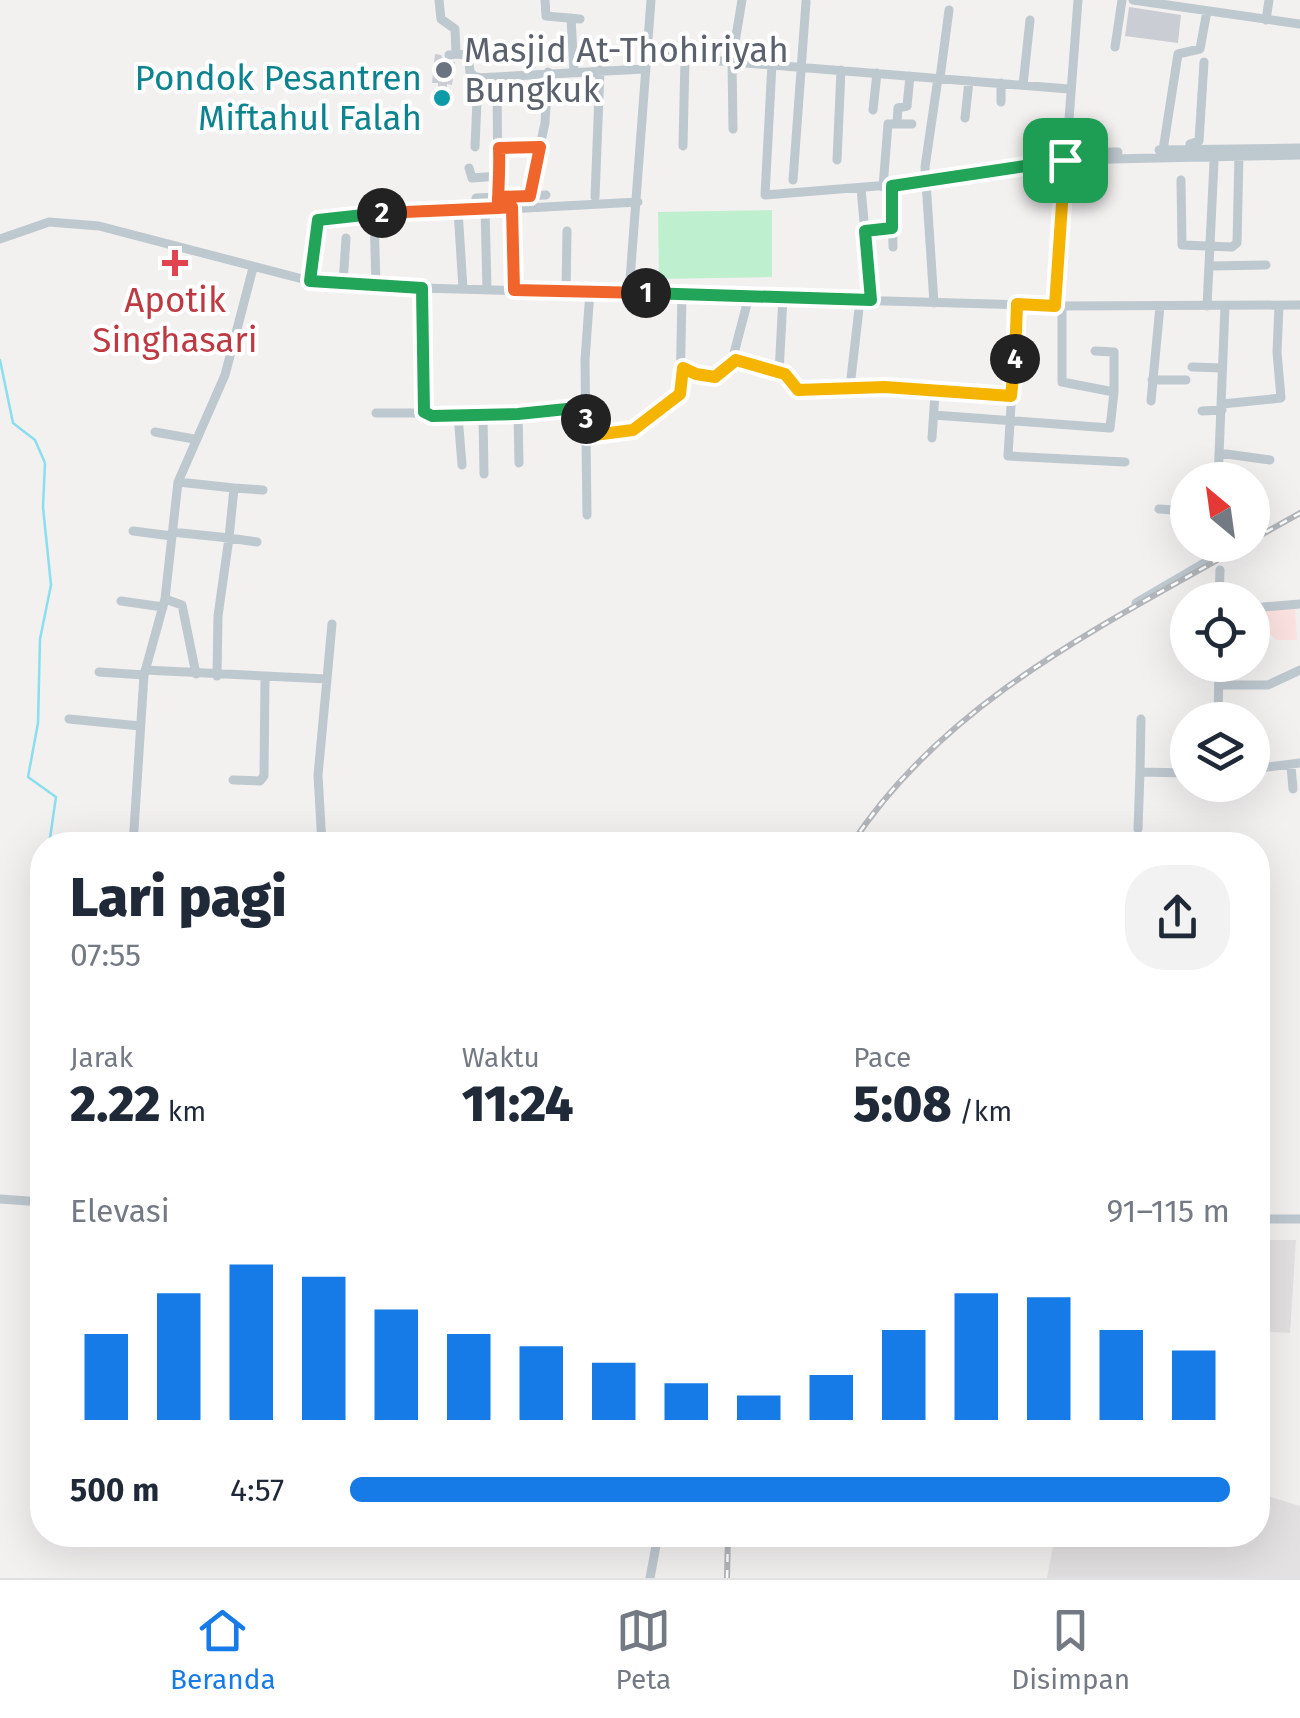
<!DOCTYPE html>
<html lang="id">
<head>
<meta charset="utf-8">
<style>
  :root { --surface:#fff; --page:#f2f2f3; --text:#1f2937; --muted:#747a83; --line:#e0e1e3; --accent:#167be6 }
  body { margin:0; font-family:"Fira Sans",sans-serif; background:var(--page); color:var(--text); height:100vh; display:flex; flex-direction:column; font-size:38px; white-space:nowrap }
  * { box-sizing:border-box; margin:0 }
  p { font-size:32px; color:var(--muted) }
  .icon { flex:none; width:55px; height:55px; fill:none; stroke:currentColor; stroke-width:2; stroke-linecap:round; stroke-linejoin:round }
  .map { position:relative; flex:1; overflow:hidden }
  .details { position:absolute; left:30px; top:832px; width:1240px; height:715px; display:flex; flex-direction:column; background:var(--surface); border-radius:40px; box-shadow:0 10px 40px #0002 }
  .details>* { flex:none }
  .needle { width:65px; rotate:331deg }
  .controls { position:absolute; left:1170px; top:462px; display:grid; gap:20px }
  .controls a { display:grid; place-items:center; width:100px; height:100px; border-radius:50%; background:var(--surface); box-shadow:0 10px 40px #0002; font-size:50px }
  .pin { position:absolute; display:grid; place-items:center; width:85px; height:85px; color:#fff; margin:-42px; border-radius:20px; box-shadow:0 5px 15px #0006 }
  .km { position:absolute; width:50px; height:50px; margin:-25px; border-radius:50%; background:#222; color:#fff; font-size:28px; line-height:50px; text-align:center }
  .round { display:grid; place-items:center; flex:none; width:105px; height:105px; border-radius:40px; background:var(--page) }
  .summary { display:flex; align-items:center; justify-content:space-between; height:170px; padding:0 40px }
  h1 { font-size:55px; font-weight:800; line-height:75px }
  .metrics { display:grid; grid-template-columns:repeat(3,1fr); gap:15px; height:170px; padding:10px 40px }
  .metrics div { display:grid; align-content:center }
  .metrics b { font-size:50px; font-weight:800 }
  .metrics small { font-size:28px; font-weight:400 }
  .metrics p { font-size:28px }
  .chart { height:280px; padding:20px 40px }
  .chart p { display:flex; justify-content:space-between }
  .chart svg { width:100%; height:180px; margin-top:10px; stroke:var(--accent); stroke-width:6 }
  ul { padding:0 40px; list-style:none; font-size:32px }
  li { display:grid; grid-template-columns:160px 120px 1fr; align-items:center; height:75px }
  li i { height:25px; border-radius:12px; background:var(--accent) }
  .tabs { display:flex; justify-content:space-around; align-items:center; height:140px; border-top:2px solid var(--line); background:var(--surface); font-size:28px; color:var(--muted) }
  .tabs a { display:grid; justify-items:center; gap:5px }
  .tabs .current { color:var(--accent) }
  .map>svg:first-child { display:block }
  .education { fill:#e4e1e2 }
  .medical { fill:#fce2e1 }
  .green { fill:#bef0cf }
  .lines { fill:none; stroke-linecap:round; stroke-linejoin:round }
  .stream { stroke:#8bdeee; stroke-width:2.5 }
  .building { fill:#cacdd3 }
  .minor { stroke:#bec8cf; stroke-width:9 }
  .rail-casing { stroke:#b2b6ba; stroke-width:6 }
  .rail { stroke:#fff; stroke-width:2.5; stroke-dasharray:8; stroke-linecap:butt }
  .split-1-casing { stroke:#fff; stroke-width:20 }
  .split-2-casing { stroke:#fff; stroke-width:20 }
  .split-3-casing { stroke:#fff; stroke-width:20 }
  .split-4-casing { stroke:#fff; stroke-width:20 }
  .split-5-casing { stroke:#fff; stroke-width:20 }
  .split-1 { stroke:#22a559; stroke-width:12 }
  .split-2 { stroke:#f0652b; stroke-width:12 }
  .split-3 { stroke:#22a559; stroke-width:12 }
  .split-4 { stroke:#f5b400; stroke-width:12 }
  .split-5 { stroke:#f5b400; stroke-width:12 }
  .worship-dot { fill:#6b7280; stroke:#fff; stroke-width:4 }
  .culture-dot { fill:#0f9aa8; stroke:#fff; stroke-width:4 }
  .health-dot { fill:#e0444e; stroke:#fff; stroke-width:4 }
  .labels { text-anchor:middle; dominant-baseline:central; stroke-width:8; stroke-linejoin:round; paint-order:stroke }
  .worship-label { font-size:35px; fill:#5b616d; stroke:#fff; text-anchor:start }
  .culture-label { font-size:35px; fill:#0d838f; stroke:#fff; text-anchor:end }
  .health-label { font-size:35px; fill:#be3a42; stroke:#fff }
</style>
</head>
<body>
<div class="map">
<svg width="1300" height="1578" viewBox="0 0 1300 1578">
  <rect width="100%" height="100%" fill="#f3f0f0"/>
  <path class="education" d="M 1258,1240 L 1296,1240 L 1290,1333 L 1258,1331 Z
    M 1258,1493 L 1300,1506 L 1300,1578 L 1047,1578 L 1055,1535 L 1258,1535 Z"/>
  <path class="medical" d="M 1295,607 L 1297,640 L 1277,640 L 1263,629 L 1262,609 Z"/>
  <path class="green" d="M 772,210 L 772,277 L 659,279 L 658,212 Z"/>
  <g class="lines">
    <path class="stream" d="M 0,360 L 13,423 L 35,440 L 45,463 L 43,507 L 51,585 L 40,639 L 38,723 L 28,777 L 56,797 L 49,845
      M 42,866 L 32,897 L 42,903"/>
  </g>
  <path class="building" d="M 1129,7 L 1181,15 L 1178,43 L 1125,36 Z
    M 435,54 L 441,55 L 445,62 L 455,62 L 452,85 L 447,84 L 447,108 L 437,108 L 438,83 L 432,83 Z"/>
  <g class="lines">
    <path class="minor" d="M 439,0 L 441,19 L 455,29 L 456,54 L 449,55
      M 545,0 L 546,16 L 580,19
      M 1133,0 L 1300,24
      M 571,18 L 574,71
      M 1266,20 L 1269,0
      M 1115,47 L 1122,0
      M 456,54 L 468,55 L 470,72 L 476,78 L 644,69
      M 646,55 L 1069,89
      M 772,64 L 765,195 L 927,182 L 1065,160 L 1300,155
      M 497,77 L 498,208
      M 940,78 L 949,10
      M 1023,85 L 1030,20
      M 1001,102 L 1001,83
      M 873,110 L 877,73
      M 965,118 L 969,81
      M 897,122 L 898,108 L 907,106 L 910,76
      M 733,129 L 732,60 L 742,0
      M 1190,144 L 1199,141 L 1204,62
      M 683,146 L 685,57
      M 475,147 L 478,77
      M 499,147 L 540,147
      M 1159,150 L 1300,148
      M 1163,150 L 1178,54 L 1200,49 L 1207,11
      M 1066,152 L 1118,152
      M 837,160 L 841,70
      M 469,168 L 472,178 L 499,176
      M 793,180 L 806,2
      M 1181,180 L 1182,245 L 1232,247 L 1237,243 L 1239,154
      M 892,186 L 893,247
      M 883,187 L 888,124 L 912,124
      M 861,188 L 871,300
      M 529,196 L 545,123 L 548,72
      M 595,197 L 600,70
      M 476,198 L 546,195
      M 512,207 L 514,290
      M 485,208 L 487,290
      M 458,210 L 463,289
      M 374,214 L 376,286
      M 865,231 L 892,228
      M 0,239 L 49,222 L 99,226 L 310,281 L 387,287 L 1062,306 L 1300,305
      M 1211,266 L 1266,265
      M 310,281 L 318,219 L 638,202
      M 343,284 L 346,238
      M 422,288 L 422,406 L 426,415 L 518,414 L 586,407
      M 566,291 L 567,231
      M 629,293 L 651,0
      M 934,303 L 925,167 L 938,78
      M 1017,304 L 1008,456 L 1125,462
      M 1055,305 L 1078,0
      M 1207,306 L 1214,162
      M 1095,351 L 1114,352 L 1114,392
      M 732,361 L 749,296
      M 683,367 L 696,375 L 715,377 L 734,360 L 785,374 L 798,390 L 885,387 L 1011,396
      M 1192,367 L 1222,368
      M 779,373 L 783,297
      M 1152,380 L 1186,380
      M 850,387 L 860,300
      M 1151,401 L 1160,306
      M 1222,404 L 1281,398 L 1277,352 L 1279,306
      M 1202,411 L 1222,410
      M 376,413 L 424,413
      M 518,414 L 519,463
      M 458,415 L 462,465
      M 483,415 L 484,474
      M 934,415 L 1110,428 L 1114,392 L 1062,382 L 1062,306
      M 155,432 L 194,439
      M 586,436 L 633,431 L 680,394 L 682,294
      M 932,438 L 935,393
      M 1219,453 L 1270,460
      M 1218,480 L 1225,306
      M 178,482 L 234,488
      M 1159,509 L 1188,511
      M 587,515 L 585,360 L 590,291
      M 133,531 L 172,536
      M 172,532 L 229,538 L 218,616 L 217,676
      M 1183,536 L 1188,536
      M 257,542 L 229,538 L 234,488 L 263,490
      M 165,599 L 182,605 L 196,674
      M 1219,600 L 1220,570
      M 121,601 L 163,607
      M 1136,603 L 1220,554 L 1220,545
      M 1263,607 L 1300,604
      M 145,670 L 327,679 L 318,775 L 322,845
      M 99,672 L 144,675
      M 327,679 L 332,624
      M 1219,685 L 1268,685 L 1300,670
      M 69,719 L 140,726
      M 1218,720 L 1219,665
      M 1291,766 L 1293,789
      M 1252,769 L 1300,763
      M 1140,772 L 1141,719
      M 233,780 L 260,781 L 264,776 L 265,679
      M 1217,792 L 1217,785
      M 1138,829 L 1140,772 L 1188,773
      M 133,845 L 144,675 L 165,599 L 178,482 L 225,375 L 253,268
      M 0,1199 L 42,1202
      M 1258,1219 L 1300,1219
      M 650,1578 L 658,1535"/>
    <defs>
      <path id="rail" d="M 1252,540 L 1300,513
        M 851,845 C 944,702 1100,627 1244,545
        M 727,1578 L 728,1535"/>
    </defs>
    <use href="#rail" class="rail-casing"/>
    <use href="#rail" class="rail"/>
  </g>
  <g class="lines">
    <defs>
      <path id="split-1" d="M 646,293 L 871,300 L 865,231 L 892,228 L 892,186 L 1065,160"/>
      <path id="split-2" d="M 382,213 L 498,208 L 498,197 L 530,196 L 540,147 L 499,148 C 500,168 498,188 498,208 L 512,207 L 514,290 L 646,293"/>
      <path id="split-3" d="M 382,213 L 318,220 L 310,281 L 422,288 L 424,412 L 432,416 L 518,414 L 586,407 L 586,419"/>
      <path id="split-4" d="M 586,419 L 586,436 L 633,430 L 680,394 L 683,368 L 696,374 L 715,377 L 736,360 L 785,374 L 798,390 L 885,387 L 1011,396 L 1015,359"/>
      <path id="split-5" d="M 1015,359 L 1017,304 L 1055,306 L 1065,160"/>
    </defs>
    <use href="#split-1" class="split-1-casing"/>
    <use href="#split-2" class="split-2-casing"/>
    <use href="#split-3" class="split-3-casing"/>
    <use href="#split-4" class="split-4-casing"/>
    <use href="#split-5" class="split-5-casing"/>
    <use href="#split-1" class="split-1"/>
    <use href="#split-2" class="split-2"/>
    <use href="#split-3" class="split-3"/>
    <use href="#split-4" class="split-4"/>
    <use href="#split-5" class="split-5"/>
  </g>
  <circle class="worship-dot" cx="444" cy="70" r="10"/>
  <circle class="culture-dot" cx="442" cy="98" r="10"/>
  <path class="health-dot" d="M170 248h10v10h10v10h-10v10h-10v-10h-10v-10h10z"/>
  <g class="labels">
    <g class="worship-label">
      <text x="464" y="50">Masjid At-Thohiriyah<tspan x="464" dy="40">Bungkuk</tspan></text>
    </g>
    <g class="culture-label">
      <text x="422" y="78">Pondok Pesantren<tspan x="422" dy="40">Miftahul Falah</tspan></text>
    </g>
    <g class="health-label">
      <text x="175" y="300">Apotik<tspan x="175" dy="40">Singhasari</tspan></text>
    </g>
  </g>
</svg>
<div class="controls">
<a><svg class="needle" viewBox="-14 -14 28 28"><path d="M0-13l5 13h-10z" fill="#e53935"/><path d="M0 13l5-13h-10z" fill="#747a83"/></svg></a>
<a><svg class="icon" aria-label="locate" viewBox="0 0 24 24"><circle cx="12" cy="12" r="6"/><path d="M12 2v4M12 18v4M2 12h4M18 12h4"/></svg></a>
<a><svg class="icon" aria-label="layers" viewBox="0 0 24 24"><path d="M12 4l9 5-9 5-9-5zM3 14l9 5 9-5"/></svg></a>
</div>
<div class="pin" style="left:1065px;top:160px;background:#1e9e55"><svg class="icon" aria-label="arrive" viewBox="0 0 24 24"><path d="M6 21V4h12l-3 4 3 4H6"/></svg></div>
<b class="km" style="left:646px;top:293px">1</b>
<b class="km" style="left:382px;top:213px">2</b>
<b class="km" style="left:586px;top:419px">3</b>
<b class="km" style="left:1015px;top:359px">4</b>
<section class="details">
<div class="summary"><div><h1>Lari pagi</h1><p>07:55</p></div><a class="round"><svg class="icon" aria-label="share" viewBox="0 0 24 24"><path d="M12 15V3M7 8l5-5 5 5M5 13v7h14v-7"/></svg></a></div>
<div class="metrics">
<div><p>Jarak</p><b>2.22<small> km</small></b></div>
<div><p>Waktu</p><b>11:24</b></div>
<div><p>Pace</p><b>5:08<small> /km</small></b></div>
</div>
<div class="chart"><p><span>Elevasi</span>91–115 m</p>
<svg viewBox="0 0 160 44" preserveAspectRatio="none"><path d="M5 44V23M15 44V13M25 44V6M35 44V9M45 44V17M55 44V23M65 44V26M75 44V30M85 44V35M95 44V38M105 44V33M115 44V22M125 44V13M135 44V14M145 44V22M155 44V27"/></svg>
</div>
<ul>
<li><b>500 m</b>4:57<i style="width:100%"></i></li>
</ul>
</section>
</div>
<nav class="tabs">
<a class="current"><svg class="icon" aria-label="home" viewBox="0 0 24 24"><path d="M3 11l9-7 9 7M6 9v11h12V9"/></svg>Beranda</a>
<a><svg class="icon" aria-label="map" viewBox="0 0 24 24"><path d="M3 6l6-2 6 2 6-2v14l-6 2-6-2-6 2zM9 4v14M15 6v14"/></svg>Peta</a>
<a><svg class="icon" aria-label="saved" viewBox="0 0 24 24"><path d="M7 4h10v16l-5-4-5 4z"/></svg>Disimpan</a>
</nav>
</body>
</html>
